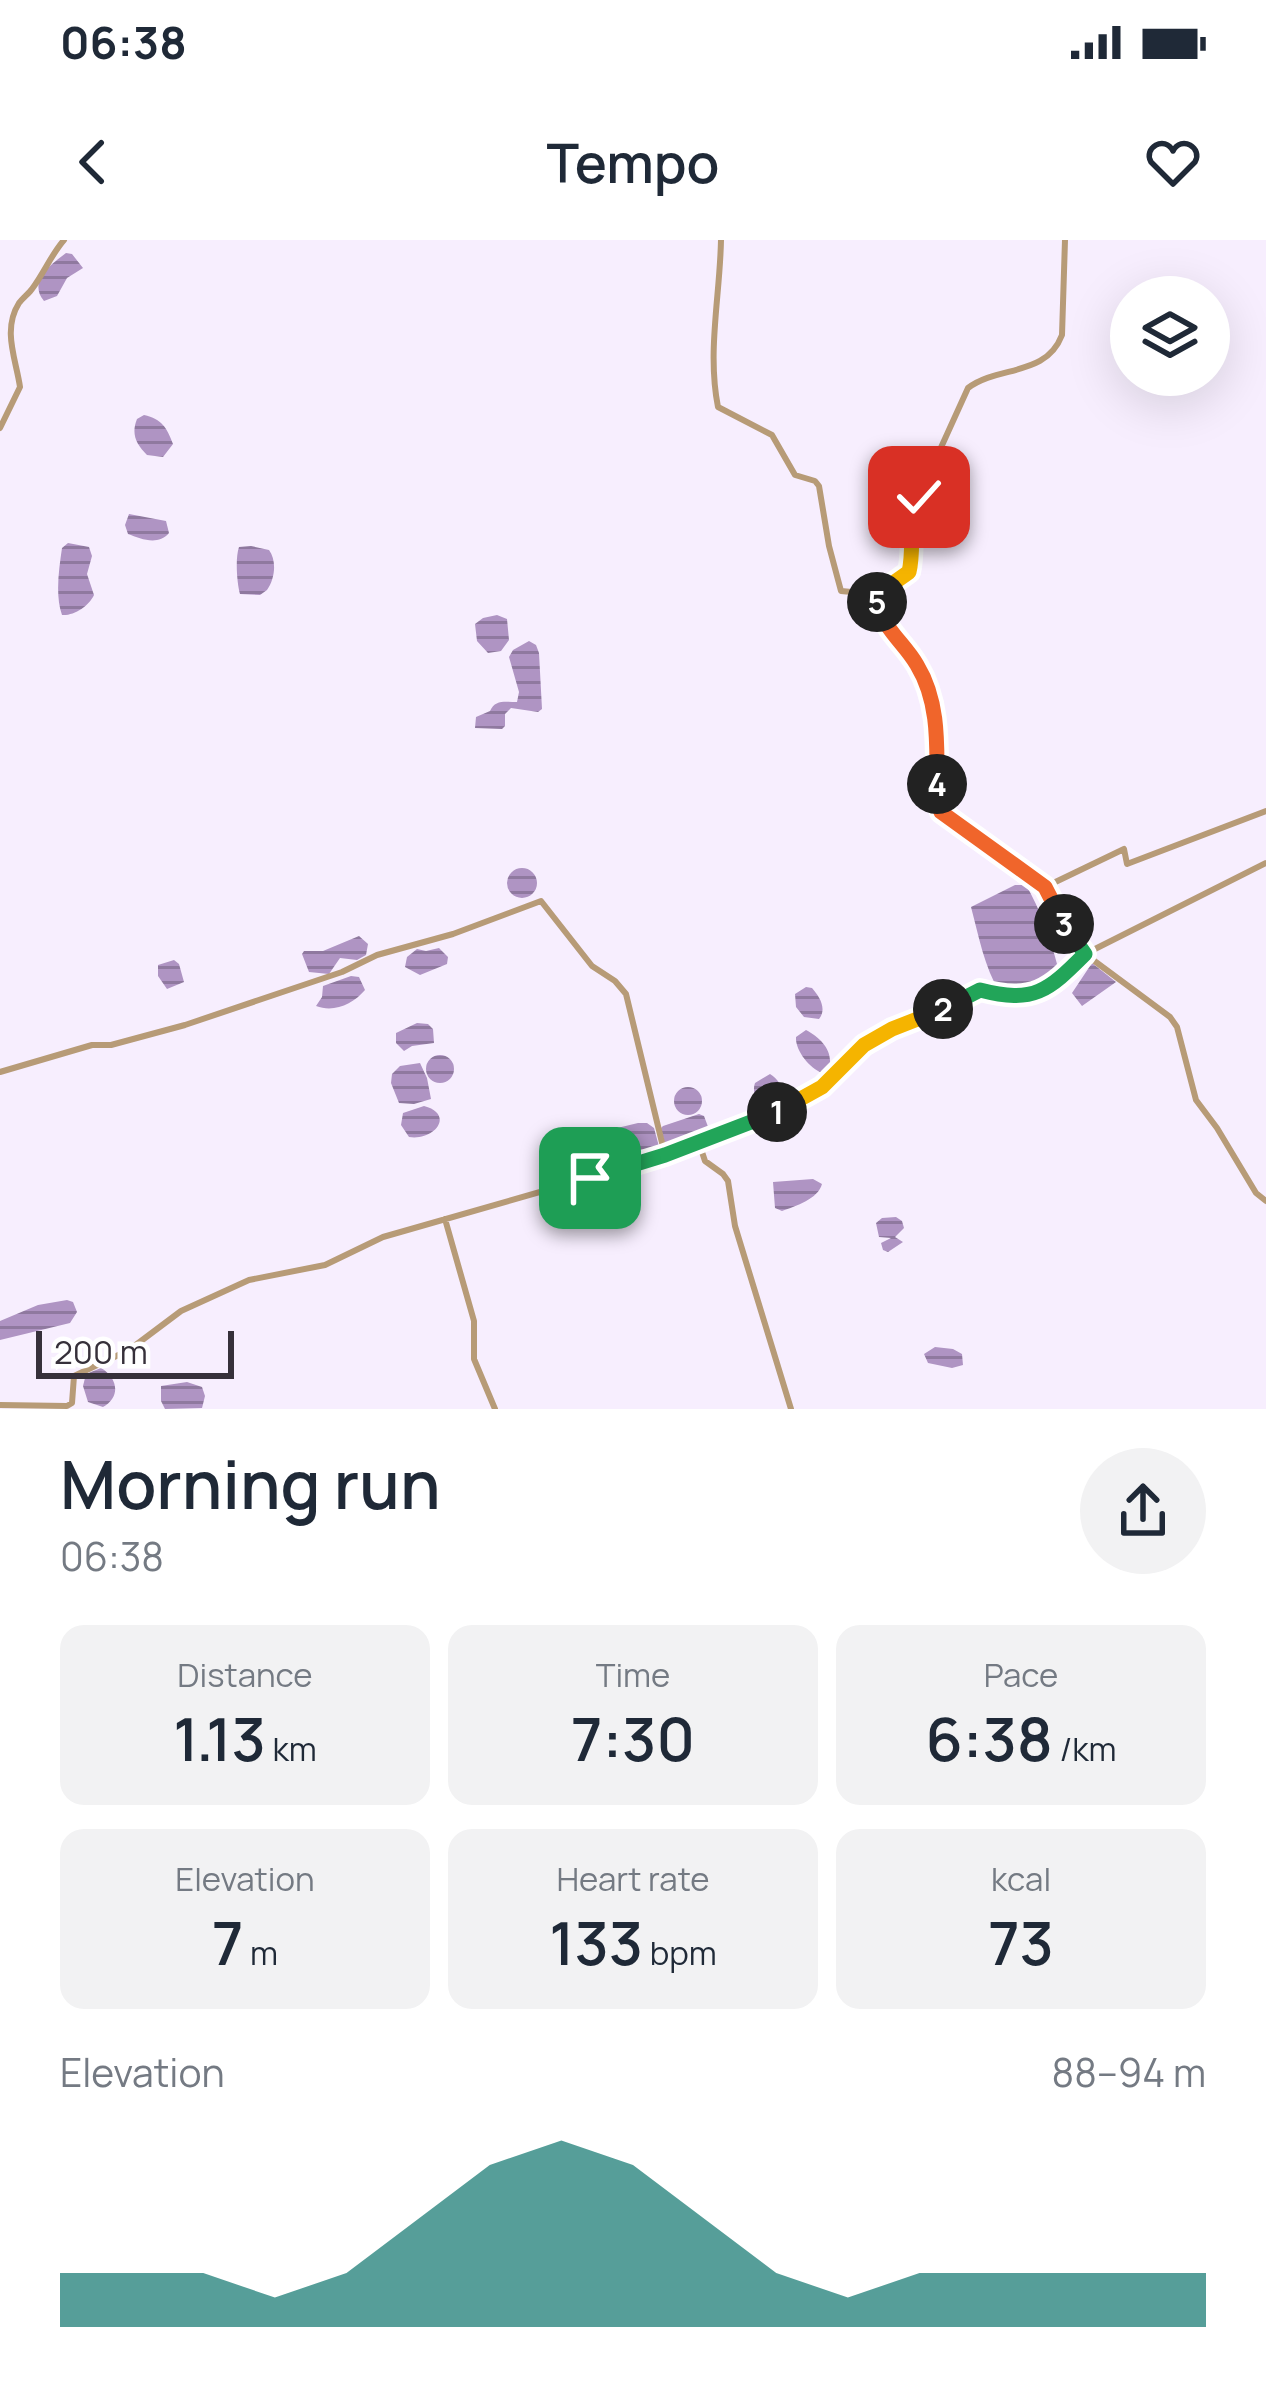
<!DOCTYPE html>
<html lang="en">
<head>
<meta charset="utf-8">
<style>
  :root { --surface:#fff; --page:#f2f2f3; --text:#1f2937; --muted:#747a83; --accent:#0f766e }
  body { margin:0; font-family:Manrope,sans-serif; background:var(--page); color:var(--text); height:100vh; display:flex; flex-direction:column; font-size:45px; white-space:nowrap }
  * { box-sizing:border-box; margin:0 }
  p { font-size:39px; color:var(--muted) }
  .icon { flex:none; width:66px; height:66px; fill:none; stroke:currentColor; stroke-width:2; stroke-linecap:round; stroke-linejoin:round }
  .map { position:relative; height:1169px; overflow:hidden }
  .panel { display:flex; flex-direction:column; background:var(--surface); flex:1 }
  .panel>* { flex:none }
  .fabs { position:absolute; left:1110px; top:36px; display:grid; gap:24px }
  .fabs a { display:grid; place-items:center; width:120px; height:120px; border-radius:50%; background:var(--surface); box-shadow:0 12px 48px #0002; font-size:60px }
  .scale { position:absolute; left:36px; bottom:30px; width:198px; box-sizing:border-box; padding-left:12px; border:6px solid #36303a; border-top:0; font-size:33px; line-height:42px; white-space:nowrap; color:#36303a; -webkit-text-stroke:9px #fff; paint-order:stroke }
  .pin { position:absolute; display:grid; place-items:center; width:102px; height:102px; color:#fff; margin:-51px; border-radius:24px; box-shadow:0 6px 18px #0006 }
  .km { position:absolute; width:60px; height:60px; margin:-30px; border-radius:50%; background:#222; color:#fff; font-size:33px; line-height:60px; text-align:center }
  .round { display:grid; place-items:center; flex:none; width:126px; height:126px; border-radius:63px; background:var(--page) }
  .head { display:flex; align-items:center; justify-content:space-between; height:204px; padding:0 60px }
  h1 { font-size:66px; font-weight:600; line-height:90px }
  .figures { display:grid; grid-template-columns:repeat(3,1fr); gap:18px; height:204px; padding:12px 60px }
  .figures div { display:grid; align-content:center; border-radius:24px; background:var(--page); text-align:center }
  .figures b { font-size:60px; font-weight:600 }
  .figures small { font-size:33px; font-weight:400 }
  .figures p { font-size:33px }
  .chart { height:336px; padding:24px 60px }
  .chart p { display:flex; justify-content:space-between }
  .chart svg { width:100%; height:216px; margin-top:12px; fill:var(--accent); opacity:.7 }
  .status { display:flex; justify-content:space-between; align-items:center; height:84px; padding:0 60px; background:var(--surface); direction:ltr }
  .status svg { height:33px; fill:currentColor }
  header { display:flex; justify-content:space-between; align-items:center; height:156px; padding:0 60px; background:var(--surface); font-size:54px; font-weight:600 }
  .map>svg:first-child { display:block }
  .water { fill:url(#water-rules) }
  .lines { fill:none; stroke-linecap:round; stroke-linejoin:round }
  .minor { stroke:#b79b77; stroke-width:6 }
  .split-1-casing { stroke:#fff; stroke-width:24 }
  .split-2-casing { stroke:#fff; stroke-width:24 }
  .split-3-casing { stroke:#fff; stroke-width:24 }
  .split-4-casing { stroke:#fff; stroke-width:24 }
  .split-5-casing { stroke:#fff; stroke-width:24 }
  .split-6-casing { stroke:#fff; stroke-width:24 }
  .split-1 { stroke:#22a559; stroke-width:15 }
  .split-2 { stroke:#f5b400; stroke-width:15 }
  .split-3 { stroke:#22a559; stroke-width:15 }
  .split-4 { stroke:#f0652b; stroke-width:15 }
  .split-5 { stroke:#f0652b; stroke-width:15 }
  .split-6 { stroke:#f5b400; stroke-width:15 }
</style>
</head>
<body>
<div class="status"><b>06:38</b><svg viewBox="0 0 49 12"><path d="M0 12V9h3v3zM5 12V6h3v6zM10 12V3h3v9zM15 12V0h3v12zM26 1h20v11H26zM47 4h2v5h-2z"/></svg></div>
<header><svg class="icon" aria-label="back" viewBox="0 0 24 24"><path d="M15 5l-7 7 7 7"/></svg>Tempo<svg class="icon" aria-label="heart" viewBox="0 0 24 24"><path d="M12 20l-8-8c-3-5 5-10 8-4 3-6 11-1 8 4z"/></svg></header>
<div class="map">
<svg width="1266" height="1169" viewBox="0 0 1266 1169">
  <defs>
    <pattern id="water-rules" width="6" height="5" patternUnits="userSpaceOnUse" patternTransform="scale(3)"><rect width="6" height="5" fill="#af94c3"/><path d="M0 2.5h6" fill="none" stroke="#8f799f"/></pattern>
  </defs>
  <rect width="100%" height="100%" fill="#f7eefe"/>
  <path class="water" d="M 66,13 L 72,14 L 83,28 L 67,38 L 57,56 L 44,61 C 28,42 50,25 66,13 Z
    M 144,175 C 162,179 167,188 173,204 L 163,217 L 147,215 C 136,204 131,194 137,179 Z
    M 129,274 L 166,281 L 169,293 C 158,306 141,299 128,294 L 125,285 Z
    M 68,303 L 89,307 L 92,316 L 87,334 L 94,355 C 89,366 74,376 62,375 C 55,355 59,329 62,308 Z
    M 251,306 L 269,310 C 277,321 275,339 267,350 L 260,355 L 240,354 C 237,344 235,318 239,307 Z
    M 497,375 L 507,379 L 509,400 L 501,411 L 488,413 L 477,401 L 475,384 L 483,378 Z
    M 529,401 L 536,405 L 539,413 L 542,469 L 538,472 L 511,468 L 505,474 L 505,486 L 502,489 L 475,488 L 476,477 L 490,471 C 495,459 506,462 517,462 L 519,452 L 509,417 L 513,410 Z
    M507 643a15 15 0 1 1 30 0a15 15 0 1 1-30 0Z
    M 1015,645 L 1026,645 C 1040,669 1050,697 1057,724 C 1045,739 1020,753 1000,753 C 984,726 979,697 971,667 Z
    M 359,696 L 368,704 L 366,715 L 357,720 L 340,718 L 329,734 L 309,732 L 302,714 L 304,711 L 323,711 Z
    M 439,708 L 448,717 L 447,724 L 420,735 L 405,727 L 407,717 L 417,709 L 426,711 Z
    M 174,720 L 179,724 L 184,742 L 167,749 L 158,736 L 158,725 Z
    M 1092,723 L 1116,742 L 1082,766 L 1072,753 Z
    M 351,736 L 359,737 L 365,750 C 353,764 334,773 316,766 L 322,757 L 323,746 Z
    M 806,747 L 812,748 C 820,757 827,769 819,779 L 804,777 L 796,767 L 795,754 Z
    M 417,783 L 428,784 L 433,789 L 434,803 L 412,806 L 404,811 L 396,803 L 396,793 Z
    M 806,790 C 821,798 834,811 829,829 L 822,833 C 809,828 795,810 796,797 Z
    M426 829a14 14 0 1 1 28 0a14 14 0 1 1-28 0Z
    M 420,823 L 427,838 L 431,859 L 414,864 L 399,863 L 391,843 L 392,834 L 400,826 Z
    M 770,834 C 781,841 786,852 781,865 L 766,873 C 759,864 751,854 755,843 Z
    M674 861a14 14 0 1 1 28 0a14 14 0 1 1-28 0Z
    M 424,866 C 455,874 435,901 409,897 L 401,885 L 403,873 Z
    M 699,874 L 704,876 L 710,892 L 669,910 L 666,909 L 661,888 L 663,886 Z
    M 638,883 L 647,883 L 654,888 L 661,914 L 627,924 L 625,917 L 611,905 L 609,890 Z
    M 813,939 L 822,944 C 818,959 796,966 782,971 L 775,968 L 773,942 Z
    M 896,977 L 902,981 L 904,988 L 895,997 L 903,1002 L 888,1012 L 883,1010 L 881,1003 L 891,998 L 879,997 L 876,983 L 882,978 Z
    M 67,1060 L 73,1062 L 77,1072 L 70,1083 L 0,1100 L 0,1081 L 38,1065 Z
    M 935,1107 L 953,1109 L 962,1114 L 963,1125 L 952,1128 L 928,1123 L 924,1114 Z
    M 101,1128 C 118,1138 121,1157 103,1167 L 88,1162 L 83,1146 L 86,1134 Z
    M 187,1142 L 202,1147 L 205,1156 L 202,1168 L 165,1169 L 161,1161 L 161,1146 Z"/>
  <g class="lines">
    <path class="minor" d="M 721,0 C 720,56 707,112 718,167 L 772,195 L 795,235 L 815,241 L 819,246 L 829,306 L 841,351 L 873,354 L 888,390 L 919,427 L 929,451 L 938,493 L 937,555 L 941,572 L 1045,647 L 1058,676 L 1085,714 L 1170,777 L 1177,787 L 1196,860 L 1217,888 L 1256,953 L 1266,961
      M 0,188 L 20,147 C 16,119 2,90 19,63 C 22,59 30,52 32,49 C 44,33 51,15 64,0
      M 876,356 L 909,332 L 912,318 L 914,267 L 968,148 C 999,125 1046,137 1062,95 L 1065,0
      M 1045,647 L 1124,609 L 1127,624 L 1266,571
      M 0,832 L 92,805 L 111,805 L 185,785 L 342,732 L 377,715 L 453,694 L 541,661 L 592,726 L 615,741 L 626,754 L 665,915
      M 698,900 L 705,921 L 723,934 L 728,941 L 735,986 L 791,1169
      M 445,979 L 474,1081 L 474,1119 L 495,1169
      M 0,1165 L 67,1166 L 72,1163 L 74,1136 L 129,1110 L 181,1071 L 249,1040 L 325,1025 L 383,997 L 648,921 L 714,894 L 761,879 L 822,846 L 864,805 L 980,750 L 1003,757 L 1019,757 L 1054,744 L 1085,714 L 1266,623"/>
  </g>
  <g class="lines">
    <defs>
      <path id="split-1" d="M 590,938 L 665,915 L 777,872"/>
      <path id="split-2" d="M 777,872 L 822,847 L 864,805 L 892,789 L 943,769"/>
      <path id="split-3" d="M 943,769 L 980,750 C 1034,764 1048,751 1085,714 L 1064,684"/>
      <path id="split-4" d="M 937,544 L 938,564 L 941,572 L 1045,647 L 1064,684"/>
      <path id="split-5" d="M 877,362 C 886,393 903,401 917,425 C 939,461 937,504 937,544"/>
      <path id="split-6" d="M 877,362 L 875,356 L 909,332 C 915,308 907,280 919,257"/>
    </defs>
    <use href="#split-1" class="split-1-casing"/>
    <use href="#split-2" class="split-2-casing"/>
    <use href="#split-3" class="split-3-casing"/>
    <use href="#split-4" class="split-4-casing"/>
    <use href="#split-5" class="split-5-casing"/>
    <use href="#split-6" class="split-6-casing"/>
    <use href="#split-1" class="split-1"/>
    <use href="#split-2" class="split-2"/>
    <use href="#split-3" class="split-3"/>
    <use href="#split-4" class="split-4"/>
    <use href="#split-5" class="split-5"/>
    <use href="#split-6" class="split-6"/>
  </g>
</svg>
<div class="fabs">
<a><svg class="icon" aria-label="layers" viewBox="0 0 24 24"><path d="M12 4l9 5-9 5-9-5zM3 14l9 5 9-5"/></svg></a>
</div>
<div class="scale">200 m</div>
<div class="pin" style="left:590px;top:938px;background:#1e9e55"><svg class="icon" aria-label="arrive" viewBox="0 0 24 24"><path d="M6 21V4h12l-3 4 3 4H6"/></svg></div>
<div class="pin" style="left:919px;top:257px;background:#d93025"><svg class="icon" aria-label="check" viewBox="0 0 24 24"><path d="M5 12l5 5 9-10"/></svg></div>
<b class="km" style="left:777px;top:872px">1</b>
<b class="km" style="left:943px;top:769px">2</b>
<b class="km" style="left:1064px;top:684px">3</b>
<b class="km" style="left:937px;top:544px">4</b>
<b class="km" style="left:877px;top:362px">5</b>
</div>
<section class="panel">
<div class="head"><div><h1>Morning run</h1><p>06:38</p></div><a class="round"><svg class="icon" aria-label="share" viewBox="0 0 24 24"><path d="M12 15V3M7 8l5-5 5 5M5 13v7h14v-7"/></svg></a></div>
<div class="figures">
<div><p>Distance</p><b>1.13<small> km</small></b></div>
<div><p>Time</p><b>7:30</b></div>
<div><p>Pace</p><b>6:38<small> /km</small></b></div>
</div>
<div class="figures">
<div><p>Elevation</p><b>7<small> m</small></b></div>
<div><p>Heart rate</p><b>133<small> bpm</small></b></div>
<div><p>kcal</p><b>73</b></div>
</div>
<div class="chart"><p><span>Elevation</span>88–94 m</p>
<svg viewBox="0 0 160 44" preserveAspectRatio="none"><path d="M0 44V33L10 33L20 33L30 38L40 33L50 22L60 11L70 6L80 11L90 22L100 33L110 38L120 33L130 33L140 33L150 33L160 33V44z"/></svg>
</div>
</section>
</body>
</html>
